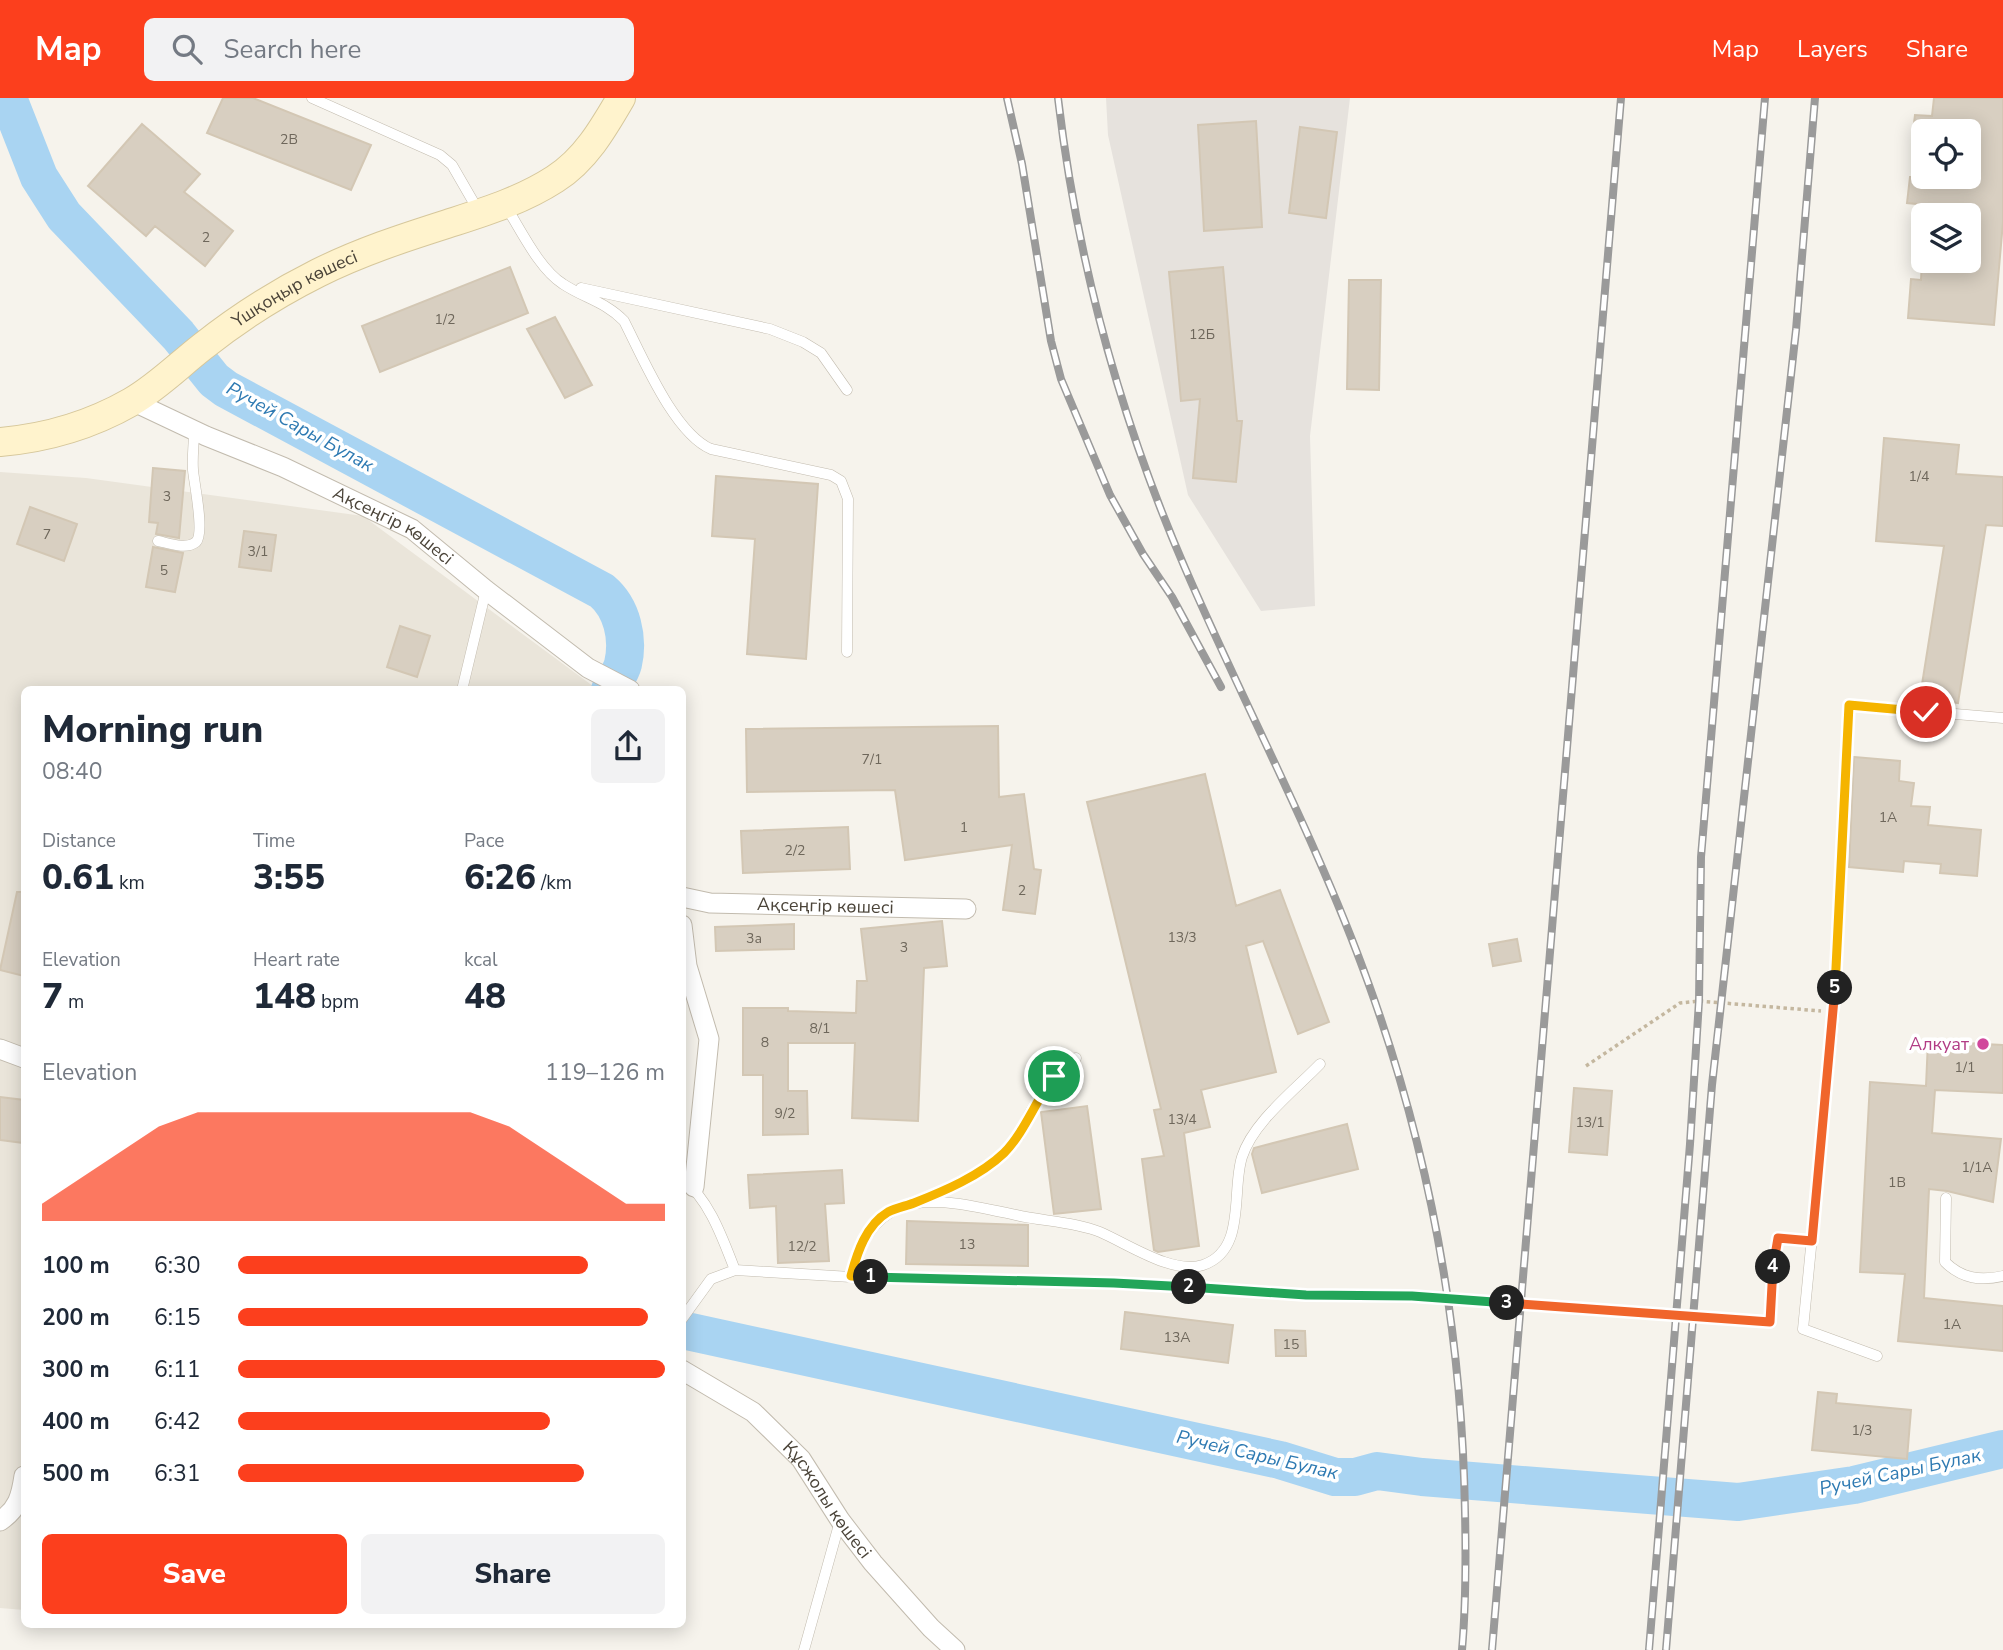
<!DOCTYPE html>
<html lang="en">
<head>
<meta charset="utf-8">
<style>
  :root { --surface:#fff; --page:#f2f2f3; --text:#1f2937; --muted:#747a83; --accent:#fc3f1d }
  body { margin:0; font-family:"Nunito Sans",sans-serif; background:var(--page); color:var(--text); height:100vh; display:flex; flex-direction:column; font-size:26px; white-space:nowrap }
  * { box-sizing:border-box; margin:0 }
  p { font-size:23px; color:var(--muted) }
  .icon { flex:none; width:38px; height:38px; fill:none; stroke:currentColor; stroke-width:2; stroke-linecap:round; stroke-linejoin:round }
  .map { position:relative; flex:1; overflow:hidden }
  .panel { position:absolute; left:21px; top:588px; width:665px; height:942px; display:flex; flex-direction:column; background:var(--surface); border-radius:10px; box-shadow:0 4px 18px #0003 }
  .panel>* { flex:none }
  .buttons { position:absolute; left:1911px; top:21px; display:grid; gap:14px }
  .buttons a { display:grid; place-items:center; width:70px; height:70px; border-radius:10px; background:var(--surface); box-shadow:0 4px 18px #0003; font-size:35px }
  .pin { position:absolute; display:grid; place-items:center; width:60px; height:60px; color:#fff; margin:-30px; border:4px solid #fff; border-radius:50%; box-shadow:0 2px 7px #0007 }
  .km { position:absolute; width:35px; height:35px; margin:-18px; border-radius:50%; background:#222; color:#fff; font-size:19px; line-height:35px; text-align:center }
  .round { display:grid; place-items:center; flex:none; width:74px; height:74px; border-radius:10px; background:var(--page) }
  .head { display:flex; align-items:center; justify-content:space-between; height:119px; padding:0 21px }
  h1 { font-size:38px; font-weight:800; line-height:52px }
  .figures { display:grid; grid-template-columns:repeat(3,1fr); gap:10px; height:119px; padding:7px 21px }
  .figures div { display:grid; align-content:center }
  .figures b { font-size:35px; font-weight:800 }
  .figures small { font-size:19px; font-weight:400 }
  .figures p { font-size:19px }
  .chart { height:196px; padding:14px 21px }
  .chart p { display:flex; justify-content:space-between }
  .chart svg { width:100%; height:126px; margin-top:7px; fill:var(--accent); opacity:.7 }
  .primary-button { display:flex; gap:14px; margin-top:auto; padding:14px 21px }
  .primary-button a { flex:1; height:80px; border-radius:10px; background:var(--accent); color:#fff; font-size:28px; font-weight:800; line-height:80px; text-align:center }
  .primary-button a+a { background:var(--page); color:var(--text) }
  ul { padding:0 21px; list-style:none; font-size:23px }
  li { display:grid; grid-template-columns:112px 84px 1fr; align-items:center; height:52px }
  li i { height:18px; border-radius:9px; background:var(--accent) }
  header { display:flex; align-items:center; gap:42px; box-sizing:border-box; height:98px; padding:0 35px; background:var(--accent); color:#fff }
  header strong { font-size:33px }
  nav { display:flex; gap:38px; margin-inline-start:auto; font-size:24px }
  .search { width:490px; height:63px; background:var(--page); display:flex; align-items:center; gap:18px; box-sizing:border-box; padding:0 24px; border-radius:10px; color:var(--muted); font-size:26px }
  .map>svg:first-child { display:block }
  .residential { fill:#eae5da }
  .industrial { fill:#e6e2dd }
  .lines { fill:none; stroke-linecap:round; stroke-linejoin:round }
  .river { stroke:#a9d4f2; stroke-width:38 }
  .building { fill:#d8cfc1; stroke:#d3c7b4; stroke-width:2 }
  .service-casing { stroke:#c2bbae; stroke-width:11 }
  .minor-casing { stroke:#c2bbae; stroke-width:21 }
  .secondary-casing { stroke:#d6c79b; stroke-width:30 }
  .path { stroke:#c4b79f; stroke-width:3.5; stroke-dasharray:3.5 3.5; stroke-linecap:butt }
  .service { stroke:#fff; stroke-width:10 }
  .minor { stroke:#fff; stroke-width:19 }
  .secondary { stroke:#fff3cd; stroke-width:28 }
  .rail-casing { stroke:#9a9a9a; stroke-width:8 }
  .rail { stroke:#fff; stroke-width:5; stroke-dasharray:16; stroke-linecap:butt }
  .path-bridge { stroke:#c4b79f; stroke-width:3.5; stroke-dasharray:3.5 3.5; stroke-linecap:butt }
  .split-1-casing { stroke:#fff; stroke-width:14 }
  .split-2-casing { stroke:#fff; stroke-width:14 }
  .split-3-casing { stroke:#fff; stroke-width:14 }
  .split-4-casing { stroke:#fff; stroke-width:14 }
  .split-5-casing { stroke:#fff; stroke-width:14 }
  .split-6-casing { stroke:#fff; stroke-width:14 }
  .split-1 { stroke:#f5b400; stroke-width:9 }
  .split-2 { stroke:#22a559; stroke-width:9 }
  .split-3 { stroke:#22a559; stroke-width:9 }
  .split-4 { stroke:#f0652b; stroke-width:9 }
  .split-5 { stroke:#f0652b; stroke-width:9 }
  .split-6 { stroke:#f5b400; stroke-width:9 }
  .hotel-dot { fill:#d1479c; stroke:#fff; stroke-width:2.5 }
  .labels { text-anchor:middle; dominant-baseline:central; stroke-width:7; stroke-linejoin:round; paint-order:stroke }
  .number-label { font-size:14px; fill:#6e675b }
  .street-label { font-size:18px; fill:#4b4439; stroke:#fff }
  .hotel-label { font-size:18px; fill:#b23c85; stroke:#fff; text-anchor:end }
  .water-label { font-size:19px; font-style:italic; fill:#2e7ab2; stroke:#fff }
</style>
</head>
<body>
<header>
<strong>Map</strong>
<div class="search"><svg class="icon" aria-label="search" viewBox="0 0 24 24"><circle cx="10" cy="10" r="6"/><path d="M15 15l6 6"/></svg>Search here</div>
<nav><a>Map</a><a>Layers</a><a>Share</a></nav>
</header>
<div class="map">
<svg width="2003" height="1552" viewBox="0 0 2003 1552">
  <rect width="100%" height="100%" fill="#f6f3ec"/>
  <path class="residential" d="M 0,374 L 86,380 L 363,418 L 597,591 L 24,592 L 24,1512 L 0,1510 Z"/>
  <path class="industrial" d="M 1106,0 L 1350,0 L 1310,338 L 1315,508 L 1261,513 L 1188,397 L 1108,37 Z"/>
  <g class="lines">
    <path class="river" d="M 8,0 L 39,79 L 64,118 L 178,237 L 214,282 L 226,291 L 602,493 C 622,510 629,540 623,566 C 621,574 614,584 610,592
      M 682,1232 L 1280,1362 L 1335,1379 L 1355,1379 L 1377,1373 L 1422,1379 L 1738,1404 L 1854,1387 L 2003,1351"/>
  </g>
  <path class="building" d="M 223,0 L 253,0 L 371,47 L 351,92 L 207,35 Z
    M 1934,0 L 2003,0 L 2003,124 L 1994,227 L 1908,220 L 1911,181 L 1921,182 L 1922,163 L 1969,163 L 1969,117 L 1926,117 L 1927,107 L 1907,105 L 1910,79 L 1969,79 L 1969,33 L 1913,33 L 1915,17 L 1932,18 Z
    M 1256,23 L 1262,129 L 1204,133 L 1198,27 Z
    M 142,26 L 200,76 L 184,94 L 233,133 L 205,168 L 155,128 L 146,138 L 88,88 Z
    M 1300,29 L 1337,34 L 1326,120 L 1289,115 Z
    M 510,169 L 528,215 L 380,274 L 362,228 Z
    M 1223,169 L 1237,323 L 1242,323 L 1236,384 L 1193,380 L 1200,301 L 1181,303 L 1169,174 Z
    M 1349,182 L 1381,182 L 1379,292 L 1347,291 Z
    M 555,219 L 592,287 L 565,300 L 527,231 Z
    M 1884,340 L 1959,347 L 1956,376 L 2003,379 L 2003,428 L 1986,427 L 1958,605 L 1920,599 L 1944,448 L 1876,443 Z
    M 153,370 L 185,373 L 179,440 L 156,436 L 158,425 L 149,424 Z
    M 716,378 L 818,386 L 806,561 L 747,556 L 755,441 L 712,438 Z
    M 30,409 L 77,426 L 64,463 L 17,446 Z
    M 244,433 L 276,437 L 271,473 L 239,469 Z
    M 153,449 L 183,455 L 175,494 L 146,489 Z
    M 400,528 L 430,538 L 417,579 L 387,569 Z
    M 998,628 L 999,699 L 1024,696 L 1034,771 L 1041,772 L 1035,816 L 1003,812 L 1012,747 L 905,762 L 895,692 L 747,694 L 746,631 Z
    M 1854,659 L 1900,663 L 1899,683 L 1914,685 L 1911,708 L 1930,709 L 1928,727 L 1981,732 L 1977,778 L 1940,775 L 1941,766 L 1904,763 L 1903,774 L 1849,769 Z
    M 1205,676 L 1236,808 L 1280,792 L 1329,924 L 1298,936 L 1263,843 L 1246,848 L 1276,974 L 1201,992 L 1210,1029 L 1184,1035 L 1199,1148 L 1158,1154 L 1154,1152 L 1142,1061 L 1164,1058 L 1154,1012 L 1161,1011 L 1087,704 Z
    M 848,729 L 850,771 L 743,775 L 741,733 Z
    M 17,794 L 24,794 L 24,878 L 0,872 Z
    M 942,823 L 947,868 L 924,870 L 918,1023 L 852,1020 L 855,945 L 788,945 L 788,993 L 807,993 L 808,1036 L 763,1037 L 763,977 L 743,977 L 743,910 L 788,910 L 788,913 L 856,915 L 857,883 L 867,883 L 861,831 Z
    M 794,826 L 794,851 L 716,853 L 715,829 Z
    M 1517,841 L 1521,863 L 1493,868 L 1489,846 Z
    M 1928,943 L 2003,947 L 2003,995 L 1935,992 L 1932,1035 L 2001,1041 L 1993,1104 L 1947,1093 L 1929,1091 L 1924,1200 L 2003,1208 L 2003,1253 L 1898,1243 L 1905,1176 L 1860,1174 L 1870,984 L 1926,988 Z
    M 1574,990 L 1612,993 L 1607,1057 L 1569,1054 Z
    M 0,999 L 24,1002 L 24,1045 L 0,1042 Z
    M 1087,1008 L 1101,1111 L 1054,1116 L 1041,1014 Z
    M 1347,1026 L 1358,1071 L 1262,1095 L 1252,1056 L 1254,1050 Z
    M 842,1072 L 844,1105 L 825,1106 L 829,1163 L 778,1165 L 776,1108 L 750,1110 L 748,1077 Z
    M 907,1123 L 1028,1127 L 1028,1168 L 906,1166 Z
    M 1125,1214 L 1233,1227 L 1228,1265 L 1121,1251 Z
    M 1275,1232 L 1305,1233 L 1306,1258 L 1276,1258 Z
    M 1818,1294 L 1837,1296 L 1836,1305 L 1911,1312 L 1907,1361 L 1812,1352 Z"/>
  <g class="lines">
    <defs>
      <path id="service" d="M 312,0 L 440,57 L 452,67 L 478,112
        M 505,107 C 521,132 539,171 563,186 C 584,200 606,204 624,223 C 643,260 674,335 711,351 L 831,377 L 841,383 L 848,401 L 847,554
        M 581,190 L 770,231 L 803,244 L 821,255 L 847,292
        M 158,443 C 168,445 186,452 196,444 C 205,435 194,385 193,372 C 192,359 194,346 194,333
        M 462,592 L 486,492
        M 682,1080 C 710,1103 722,1139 735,1172
        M 1946,1100 L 1945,1164 C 1962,1181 1981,1183 2003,1178
        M 920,1103 C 955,1086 995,1072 1019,1038 C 1024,1030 1026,1021 1031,1013 C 1043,991 1057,976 1076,960
        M 851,1179 C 874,1082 941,1101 1016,1117 C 1042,1123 1076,1124 1100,1134 C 1128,1146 1173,1177 1203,1167 C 1247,1152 1231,1093 1242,1059 C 1253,1024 1295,992 1320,966
        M 682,1221 L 711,1181 L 735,1172 L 851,1179 L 1114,1185 L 1306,1197 L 1355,1197
        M 1877,1258 L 1803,1231 L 1834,915 L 1849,607 L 2003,620
        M 804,1552 L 840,1423"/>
      <g id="minor">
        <path id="s1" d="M 132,303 L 206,338 L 283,369 L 412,431 L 486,492 L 588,570 L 630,592"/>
        <path id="s2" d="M 682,799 L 710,805 L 966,811"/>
        <path d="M 682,827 L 687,868 L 709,941 L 694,1089"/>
        <path d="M 0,951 L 24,960"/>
        <path id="s3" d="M 682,1272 L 753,1314 L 801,1361 L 840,1422 L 873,1465 L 931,1530 L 955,1552"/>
        <path d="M 0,1423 C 18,1411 21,1398 24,1378"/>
      </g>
      <g id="secondary">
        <path id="s4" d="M 0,344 C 47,340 89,328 131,304 C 156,290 179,267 202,249 C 237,221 278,195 318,175 C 360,154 403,140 447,126 C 484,114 521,103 555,81 C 585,62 603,31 621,0"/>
      </g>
    </defs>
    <use href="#service" class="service-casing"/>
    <use href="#minor" class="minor-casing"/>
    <use href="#secondary" class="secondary-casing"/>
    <path class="path" d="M 1586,968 L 1680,905 L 1699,903 L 1821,913
      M 1368,1197 L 1412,1198
      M 1770,1224 L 1773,1165 L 1778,1140 L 1796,1142"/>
    <use href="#service" class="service"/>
    <use href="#minor" class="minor"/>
    <use href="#secondary" class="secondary"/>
    <defs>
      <path id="rail" d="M 1007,0 L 1022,66 L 1051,243 L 1061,281 L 1110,397 L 1143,456 L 1172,499 L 1221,589
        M 1058,0 C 1077,162 1120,320 1185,470 C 1245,609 1318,744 1369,887 C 1430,1056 1462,1234 1465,1414 C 1466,1460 1466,1506 1462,1552
        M 1492,1552 L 1621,0
        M 1649,1552 L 1690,1046 L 1699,903 L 1701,759 L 1765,0
        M 1666,1552 L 1712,987 L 1796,232 L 1815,0"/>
    </defs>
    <use href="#rail" class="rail-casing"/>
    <use href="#rail" class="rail"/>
    <path class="path-bridge" d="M 1412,1198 L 1770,1224"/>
  </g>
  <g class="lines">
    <defs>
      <path id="split-1" d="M 871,1179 L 851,1178 C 857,1155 866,1127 888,1114 C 896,1110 906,1108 914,1105 C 944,1093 980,1078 1004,1055 C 1024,1035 1036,1002 1054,978"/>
      <path id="split-2" d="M 871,1179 L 1114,1185 L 1189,1189"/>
      <path id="split-3" d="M 1189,1189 L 1306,1197 L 1412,1198 L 1507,1205"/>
      <path id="split-4" d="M 1507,1205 L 1770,1224 L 1773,1169"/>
      <path id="split-5" d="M 1773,1169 L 1778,1140 L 1812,1143 L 1835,890"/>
      <path id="split-6" d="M 1835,890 L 1849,607 L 1926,614"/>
    </defs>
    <use href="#split-1" class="split-1-casing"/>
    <use href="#split-2" class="split-2-casing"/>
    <use href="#split-3" class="split-3-casing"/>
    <use href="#split-4" class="split-4-casing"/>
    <use href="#split-5" class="split-5-casing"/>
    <use href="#split-6" class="split-6-casing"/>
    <use href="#split-1" class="split-1"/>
    <use href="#split-2" class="split-2"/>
    <use href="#split-3" class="split-3"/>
    <use href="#split-4" class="split-4"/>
    <use href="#split-5" class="split-5"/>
    <use href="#split-6" class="split-6"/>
  </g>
  <circle class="hotel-dot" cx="1983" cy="946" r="7"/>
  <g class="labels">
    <g class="number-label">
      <text x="289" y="41">2В</text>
      <text x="206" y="139">2</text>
      <text x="445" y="221">1/2</text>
      <text x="1202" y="236">12Б</text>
      <text x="1919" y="378">1/4</text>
      <text x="167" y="398">3</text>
      <text x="47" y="436">7</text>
      <text x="258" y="453">3/1</text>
      <text x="164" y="472">5</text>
      <text x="872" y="661">7/1</text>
      <text x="1888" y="719">1А</text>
      <text x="964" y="729">1</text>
      <text x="795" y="752">2/2</text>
      <text x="1022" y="792">2</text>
      <text x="1182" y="839">13/3</text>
      <text x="754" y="840">3а</text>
      <text x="904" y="849">3</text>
      <text x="820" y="930">8/1</text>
      <text x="765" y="944">8</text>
      <text x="1965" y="969">1/1</text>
      <text x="785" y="1015">9/2</text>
      <text x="1182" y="1021">13/4</text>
      <text x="1590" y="1024">13/1</text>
      <text x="1977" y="1069">1/1А</text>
      <text x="1897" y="1084">1В</text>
      <text x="967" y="1146">13</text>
      <text x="802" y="1148">12/2</text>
      <text x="1952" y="1226">1А</text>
      <text x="1177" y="1239">13А</text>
      <text x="1291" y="1246">15</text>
      <text x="1862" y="1332">1/3</text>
    </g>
    <g class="street-label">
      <text stroke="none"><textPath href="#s4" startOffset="338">Үшқоңыр көшесі</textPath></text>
      <text stroke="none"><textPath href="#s1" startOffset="290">Ақсеңгір көшесі</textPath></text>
      <text stroke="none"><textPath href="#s2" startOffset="144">Ақсеңгір көшесі</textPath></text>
      <text stroke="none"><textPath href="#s3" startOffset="198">Құсжолы көшесі</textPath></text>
    </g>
    <g class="hotel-label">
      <text x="1969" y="946">Алкуат</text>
    </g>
    <g class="water-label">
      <text transform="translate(300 329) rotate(29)">Ручей Сары Булак</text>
      <text transform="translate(1257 1357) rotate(13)">Ручей Сары Булак</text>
      <text transform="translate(1900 1374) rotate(-12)">Ручей Сары Булак</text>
    </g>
  </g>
</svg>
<div class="buttons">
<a><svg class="icon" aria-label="locate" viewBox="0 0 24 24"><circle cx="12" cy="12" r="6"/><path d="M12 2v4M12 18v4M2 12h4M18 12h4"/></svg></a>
<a><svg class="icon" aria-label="layers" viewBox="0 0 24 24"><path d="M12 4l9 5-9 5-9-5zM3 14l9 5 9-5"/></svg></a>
</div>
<div class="pin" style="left:1054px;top:978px;background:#1e9e55"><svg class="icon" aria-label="arrive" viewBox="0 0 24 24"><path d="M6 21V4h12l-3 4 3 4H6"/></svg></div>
<div class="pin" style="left:1926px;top:614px;background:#d93025"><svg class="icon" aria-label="check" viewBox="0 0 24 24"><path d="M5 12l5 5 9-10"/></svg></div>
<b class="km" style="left:871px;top:1179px">1</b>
<b class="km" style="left:1189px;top:1189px">2</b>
<b class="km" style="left:1507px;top:1205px">3</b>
<b class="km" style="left:1773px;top:1169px">4</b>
<b class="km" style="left:1835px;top:890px">5</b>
<section class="panel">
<div class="head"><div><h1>Morning run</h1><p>08:40</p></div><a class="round"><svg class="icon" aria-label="share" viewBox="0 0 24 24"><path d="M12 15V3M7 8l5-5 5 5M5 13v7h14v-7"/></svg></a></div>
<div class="figures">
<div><p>Distance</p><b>0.61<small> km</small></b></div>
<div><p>Time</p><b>3:55</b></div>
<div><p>Pace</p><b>6:26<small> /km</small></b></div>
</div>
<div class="figures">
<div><p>Elevation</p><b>7<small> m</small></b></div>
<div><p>Heart rate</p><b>148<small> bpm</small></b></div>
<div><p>kcal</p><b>48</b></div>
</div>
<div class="chart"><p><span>Elevation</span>119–126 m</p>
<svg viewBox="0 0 160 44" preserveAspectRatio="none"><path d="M0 44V38L10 29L20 20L30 11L40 6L50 6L60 6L70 6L80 6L90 6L100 6L110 6L120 11L130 20L140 29L150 38L160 38V44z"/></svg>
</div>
<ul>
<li><b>100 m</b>6:30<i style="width:82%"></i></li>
<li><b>200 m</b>6:15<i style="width:96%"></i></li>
<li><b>300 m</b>6:11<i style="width:100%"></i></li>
<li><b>400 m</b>6:42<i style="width:73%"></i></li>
<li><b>500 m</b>6:31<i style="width:81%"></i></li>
</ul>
<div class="primary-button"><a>Save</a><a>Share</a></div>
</section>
</div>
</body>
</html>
